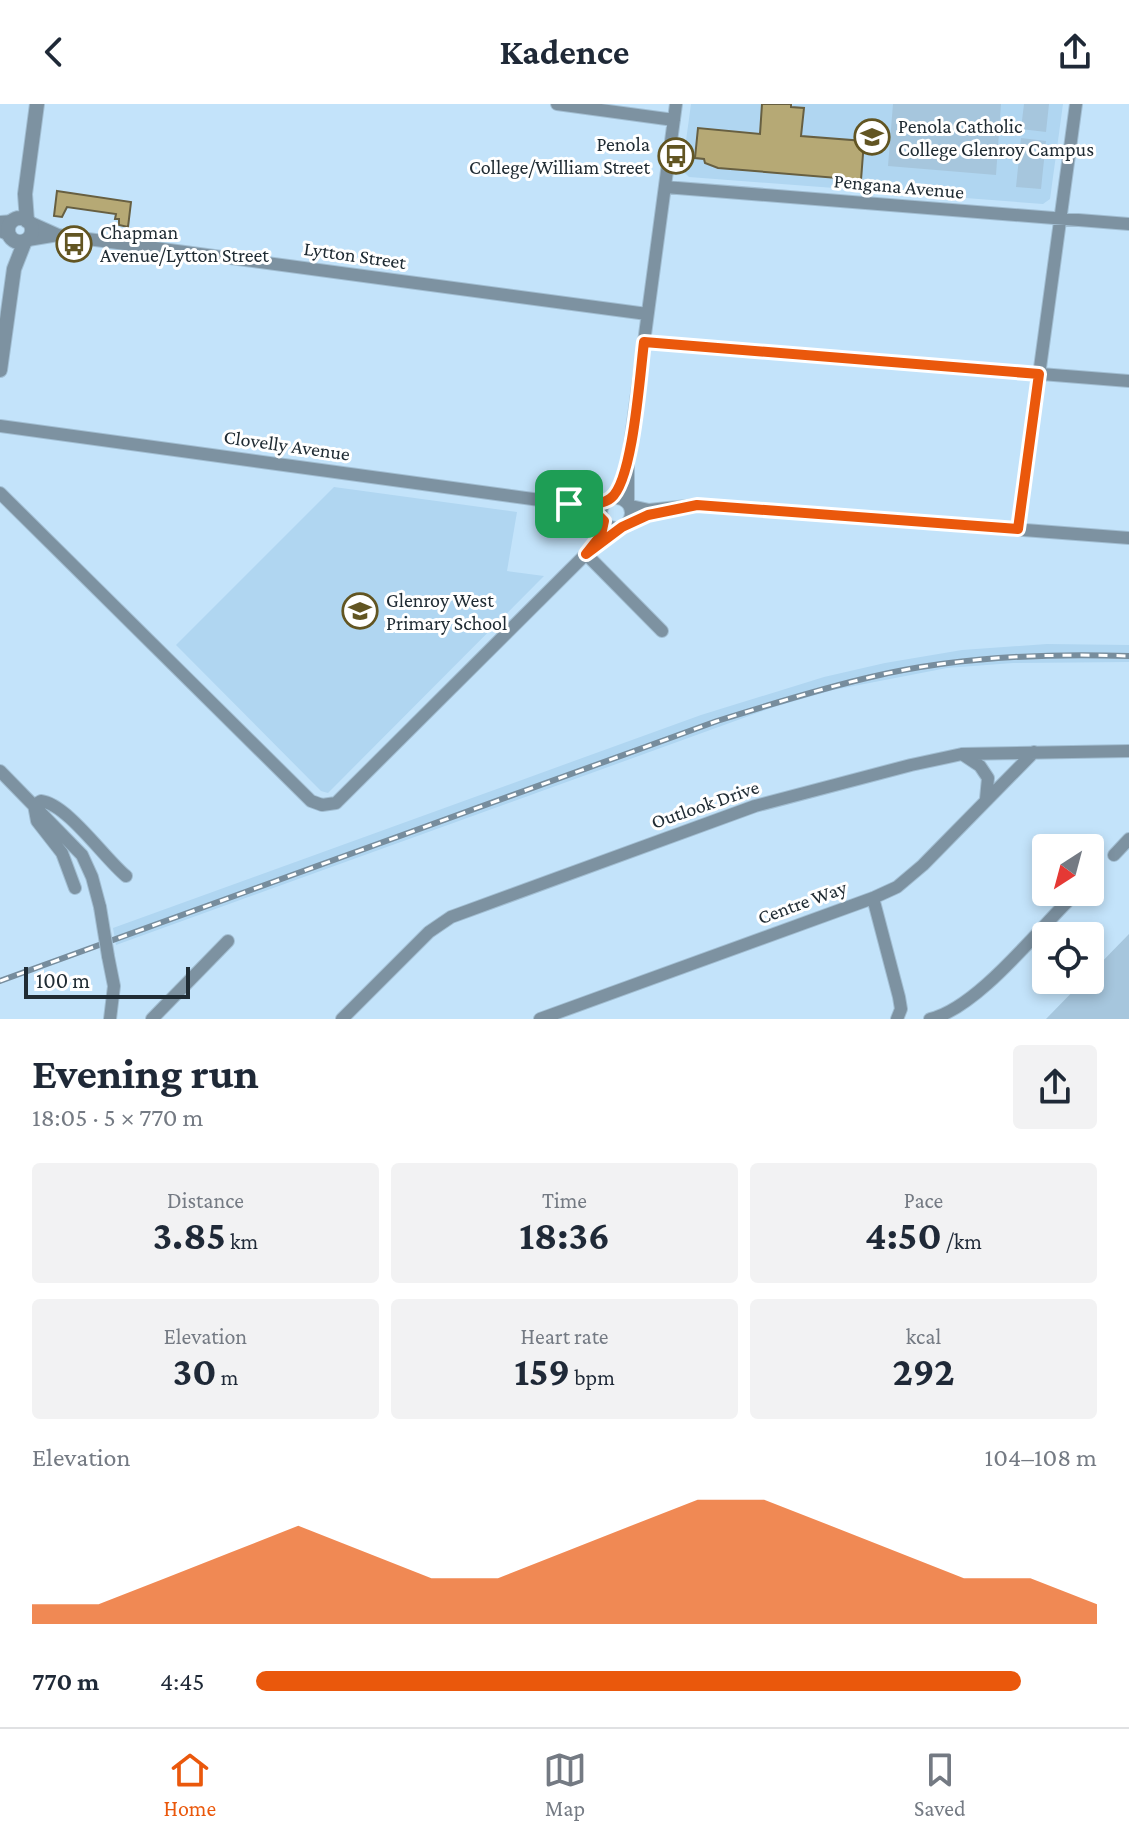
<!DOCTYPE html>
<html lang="en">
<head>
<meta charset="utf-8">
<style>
  :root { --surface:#fff; --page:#f2f2f3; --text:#1f2937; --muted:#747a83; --line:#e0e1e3; --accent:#ea580c }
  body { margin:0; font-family:"Crimson Pro",serif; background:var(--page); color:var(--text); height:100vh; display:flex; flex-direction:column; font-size:30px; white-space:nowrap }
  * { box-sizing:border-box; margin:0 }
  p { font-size:26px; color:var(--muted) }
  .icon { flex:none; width:44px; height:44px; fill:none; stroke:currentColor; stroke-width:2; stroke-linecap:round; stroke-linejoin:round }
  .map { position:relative; height:915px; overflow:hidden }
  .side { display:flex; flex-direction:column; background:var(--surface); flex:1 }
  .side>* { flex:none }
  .needle { width:52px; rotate:216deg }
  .controls { position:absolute; left:1032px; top:730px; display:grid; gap:16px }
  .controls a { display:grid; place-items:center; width:72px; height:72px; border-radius:8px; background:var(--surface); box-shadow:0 4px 12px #0003; font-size:40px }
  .scale { position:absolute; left:24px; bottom:20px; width:166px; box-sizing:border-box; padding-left:8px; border:4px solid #202c34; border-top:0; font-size:22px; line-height:28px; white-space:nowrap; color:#202c34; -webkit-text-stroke:6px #fff; paint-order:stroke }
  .pin { position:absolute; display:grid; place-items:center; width:68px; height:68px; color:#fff; margin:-34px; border-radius:16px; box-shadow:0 4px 12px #0006 }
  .round { display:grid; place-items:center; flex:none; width:84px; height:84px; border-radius:8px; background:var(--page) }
  .overview { display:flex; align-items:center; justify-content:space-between; height:136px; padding:0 32px }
  h1 { font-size:44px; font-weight:700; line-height:60px }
  .metrics { display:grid; grid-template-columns:repeat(3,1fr); gap:12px; height:136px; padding:8px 32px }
  .metrics div { display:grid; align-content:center; border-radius:8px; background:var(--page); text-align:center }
  .metrics b { font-size:40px; font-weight:700 }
  .metrics small { font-size:22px; font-weight:400 }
  .metrics p { font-size:22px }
  .chart { height:224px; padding:16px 32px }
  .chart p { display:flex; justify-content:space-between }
  .chart svg { width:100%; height:144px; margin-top:8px; fill:var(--accent); opacity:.7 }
  ul { padding:0 32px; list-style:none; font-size:26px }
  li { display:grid; grid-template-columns:128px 96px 1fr; align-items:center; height:60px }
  li i { height:20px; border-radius:10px; background:var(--accent) }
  header { display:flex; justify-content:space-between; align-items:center; height:104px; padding:0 32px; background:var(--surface); font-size:36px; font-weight:700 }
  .dock { display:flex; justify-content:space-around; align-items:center; height:112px; border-top:2px solid var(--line); background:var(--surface); font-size:22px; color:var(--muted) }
  .dock a { display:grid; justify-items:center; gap:4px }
  .dock .current { color:var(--accent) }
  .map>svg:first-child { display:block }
  .built { fill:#b0d6f1 }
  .green { fill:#a6c6dd }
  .building { fill:#b6a975; stroke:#675f41; stroke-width:2 }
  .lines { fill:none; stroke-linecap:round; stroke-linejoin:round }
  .minor-casing { stroke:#a2bed2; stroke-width:14 }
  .tertiary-casing { stroke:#a2bed2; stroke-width:16 }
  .minor { stroke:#7d92a1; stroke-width:12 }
  .tertiary { stroke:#7d92a1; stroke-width:14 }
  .rail-casing { stroke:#778d9d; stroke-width:6 }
  .rail { stroke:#fff; stroke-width:3; stroke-dasharray:9; stroke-linecap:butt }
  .minor-bridge-casing { stroke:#a2bed2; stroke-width:14; stroke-linecap:butt }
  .minor-bridge { stroke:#7d92a1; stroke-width:12 }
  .route-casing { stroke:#fff; stroke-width:16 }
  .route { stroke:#ea580c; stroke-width:10 }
  .labels { text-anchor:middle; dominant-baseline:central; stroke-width:6; stroke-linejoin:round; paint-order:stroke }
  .poi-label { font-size:20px; fill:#202c34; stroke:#fff; text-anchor:start }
  .street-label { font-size:20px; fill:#202c34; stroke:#fff }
</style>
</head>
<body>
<header><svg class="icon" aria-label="back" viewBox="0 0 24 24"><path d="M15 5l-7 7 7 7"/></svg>Kadence<svg class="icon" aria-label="share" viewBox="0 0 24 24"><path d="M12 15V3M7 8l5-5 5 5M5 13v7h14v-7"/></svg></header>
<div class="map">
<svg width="1129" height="915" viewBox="0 0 1129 915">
  <rect width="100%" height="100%" fill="#c3e3fa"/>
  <path class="built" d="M 691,0 L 1063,0 L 1050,95 L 1043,100 L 689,73 L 682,66 Z
    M 334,383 L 517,408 L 507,467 L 544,472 L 328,689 L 321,687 L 176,541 Z
    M 1047,540 L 1129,541 L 1129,558 L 1013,559 L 947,564 L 833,586 L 774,603 L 116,841 L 113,824 L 701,611 L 824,573 L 885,559 L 962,546 Z"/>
  <path class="green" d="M 893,0 L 1001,0 L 996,71 L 888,62 Z
    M 1024,0 L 1049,0 L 1046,28 L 1021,25 Z
    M 1021,34 L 1046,37 L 1041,85 L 1016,83 Z
    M 1129,830 L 1129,915 L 1046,915 L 1084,876 L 1090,876 L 1090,870 Z"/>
  <path class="building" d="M 762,0 L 791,0 L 791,3 L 804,4 L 801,32 L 864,37 L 861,76 L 718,64 L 705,59 L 704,55 L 695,54 L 698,24 L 760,30 Z
    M 57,87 L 131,98 L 128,123 L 119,121 L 119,115 L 115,115 L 116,110 L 67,103 L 62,113 L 54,112 Z"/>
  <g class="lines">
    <defs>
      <path id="minor" d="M 557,0 L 674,16
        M 665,83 L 1129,120
        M 0,118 L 13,117
        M 29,118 L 58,131
        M 0,127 L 10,131
        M 28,136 L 58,131 L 647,210
        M 644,238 L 1129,277
        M 0,322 L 569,400 L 602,412
        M 0,389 L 311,697 L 322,701 L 336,699 L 586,450 L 601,431 L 604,417
        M601 409a15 15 0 1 1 30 0a15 15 0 1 1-30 0Z
        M 628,398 L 628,357 L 676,0
        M 631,402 L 649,406 L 697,401 L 1129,434
        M 1018,425 L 1076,0
        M 586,450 L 662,527
        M 962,650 L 980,662 L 988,674 L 986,695
        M 0,667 L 82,751 L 92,773 L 100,803
        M 1114,751 L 1129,735
        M 75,784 L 62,749 L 37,717 L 34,701 L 41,697 C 67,700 105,755 126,772
        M 873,794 L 899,893 L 901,905 L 897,915
        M 108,852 L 114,882 L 110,915
        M 152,915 L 228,837
        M 342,915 L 429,828 L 451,813 L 755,702 L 911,661 L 962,650 L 1129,647
        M 540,915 L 873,794 L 897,783 L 923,761 L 1034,648
        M 930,915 C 975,905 1033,832 1067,798"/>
      <path id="tertiary" d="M8 126a12 12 0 1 1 24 0a12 12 0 1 1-24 0Z
        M 27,117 L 25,90 L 37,0
        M 0,266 L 14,165 L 25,137"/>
    </defs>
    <use href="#minor" class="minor-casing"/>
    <use href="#tertiary" class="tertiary-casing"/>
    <use href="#minor" class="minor"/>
    <use href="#tertiary" class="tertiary"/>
    <defs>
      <path id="rail" d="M 0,877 L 717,617 C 768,601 819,585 871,573 C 955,553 1043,549 1129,552"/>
    </defs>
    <use href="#rail" class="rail-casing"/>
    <use href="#rail" class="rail"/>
    <defs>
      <path id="minor-bridge" d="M 100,803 L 108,852"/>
    </defs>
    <use href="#minor-bridge" class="minor-bridge-casing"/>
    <use href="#minor-bridge" class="minor-bridge"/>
  </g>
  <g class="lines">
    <defs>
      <path id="route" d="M 644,238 L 1039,270 L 1018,425 L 697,401 L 648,411 L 622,423 L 586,450 L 601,431 L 604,417 L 595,408 L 569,400 C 582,399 602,402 611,394 C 633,377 640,269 644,238 Z"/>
    </defs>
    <use href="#route" class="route-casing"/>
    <use href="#route" class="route"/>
  </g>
  <defs>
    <symbol id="school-ring" viewBox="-11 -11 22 22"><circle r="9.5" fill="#fff" stroke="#625522" stroke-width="1.5"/><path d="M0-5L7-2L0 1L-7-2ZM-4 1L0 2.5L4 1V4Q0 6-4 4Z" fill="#625522"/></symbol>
    <symbol id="bus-ring" viewBox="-11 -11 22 22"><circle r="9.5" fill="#fff" stroke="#625522" stroke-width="1.5"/><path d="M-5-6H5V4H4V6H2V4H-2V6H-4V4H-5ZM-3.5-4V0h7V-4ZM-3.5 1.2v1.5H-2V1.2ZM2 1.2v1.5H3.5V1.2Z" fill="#625522"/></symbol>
  </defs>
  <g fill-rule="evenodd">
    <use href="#school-ring" x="852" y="13" width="40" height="40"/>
    <use href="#bus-ring" x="656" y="32" width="40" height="40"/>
    <use href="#bus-ring" x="54" y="120" width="40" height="40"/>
    <use href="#school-ring" x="340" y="487" width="40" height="40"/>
  </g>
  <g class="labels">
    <g class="poi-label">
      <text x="898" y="22">Penola Catholic<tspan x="898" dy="23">College Glenroy Campus</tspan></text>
      <text x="650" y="40" text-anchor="end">Penola<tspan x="650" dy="23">College/William Street</tspan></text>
      <text x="100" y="128">Chapman<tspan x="100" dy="23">Avenue/Lytton Street</tspan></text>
      <text x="386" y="496">Glenroy West<tspan x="386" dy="23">Primary School</tspan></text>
    </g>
    <g class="street-label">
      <text transform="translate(899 82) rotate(5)">Pengana Avenue</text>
      <text transform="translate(355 151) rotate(8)">Lytton Street</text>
      <text transform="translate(287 341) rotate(8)">Clovelly Avenue</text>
      <text transform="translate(705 700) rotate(-19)">Outlook Drive</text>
      <text transform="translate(802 798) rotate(-20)">Centre Way</text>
    </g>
  </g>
</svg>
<div class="controls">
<a><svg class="needle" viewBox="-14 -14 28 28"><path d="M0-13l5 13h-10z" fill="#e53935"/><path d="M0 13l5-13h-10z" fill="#747a83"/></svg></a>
<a><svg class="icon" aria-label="locate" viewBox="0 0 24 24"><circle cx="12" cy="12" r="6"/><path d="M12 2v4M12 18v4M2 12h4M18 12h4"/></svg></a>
</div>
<div class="scale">100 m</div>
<div class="pin" style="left:569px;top:400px;background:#1e9e55"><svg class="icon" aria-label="arrive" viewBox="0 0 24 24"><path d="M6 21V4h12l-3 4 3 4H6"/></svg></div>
</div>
<section class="side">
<div class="overview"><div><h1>Evening run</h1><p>18:05 · 5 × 770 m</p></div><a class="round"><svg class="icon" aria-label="share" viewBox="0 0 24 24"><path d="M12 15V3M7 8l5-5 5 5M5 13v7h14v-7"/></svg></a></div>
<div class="metrics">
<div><p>Distance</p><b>3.85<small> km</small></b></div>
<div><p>Time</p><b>18:36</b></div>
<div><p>Pace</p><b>4:50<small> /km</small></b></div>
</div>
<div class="metrics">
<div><p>Elevation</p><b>30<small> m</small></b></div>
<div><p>Heart rate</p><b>159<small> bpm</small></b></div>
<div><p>kcal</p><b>292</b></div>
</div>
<div class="chart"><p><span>Elevation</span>104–108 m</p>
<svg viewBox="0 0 160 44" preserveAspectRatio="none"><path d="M0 44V38L10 38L20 30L30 22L40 14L50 22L60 30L70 30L80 22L90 14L100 6L110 6L120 14L130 22L140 30L150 30L160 38V44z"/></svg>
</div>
<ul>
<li><b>770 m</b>4:45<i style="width:91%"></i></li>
</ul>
</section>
<nav class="dock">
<a class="current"><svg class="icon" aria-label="home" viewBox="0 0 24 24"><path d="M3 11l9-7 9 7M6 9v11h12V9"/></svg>Home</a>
<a><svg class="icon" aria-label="map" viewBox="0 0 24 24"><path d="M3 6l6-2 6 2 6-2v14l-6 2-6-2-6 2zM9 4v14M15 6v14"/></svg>Map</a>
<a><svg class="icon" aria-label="saved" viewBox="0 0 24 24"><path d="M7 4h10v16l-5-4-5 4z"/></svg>Saved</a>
</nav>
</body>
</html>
